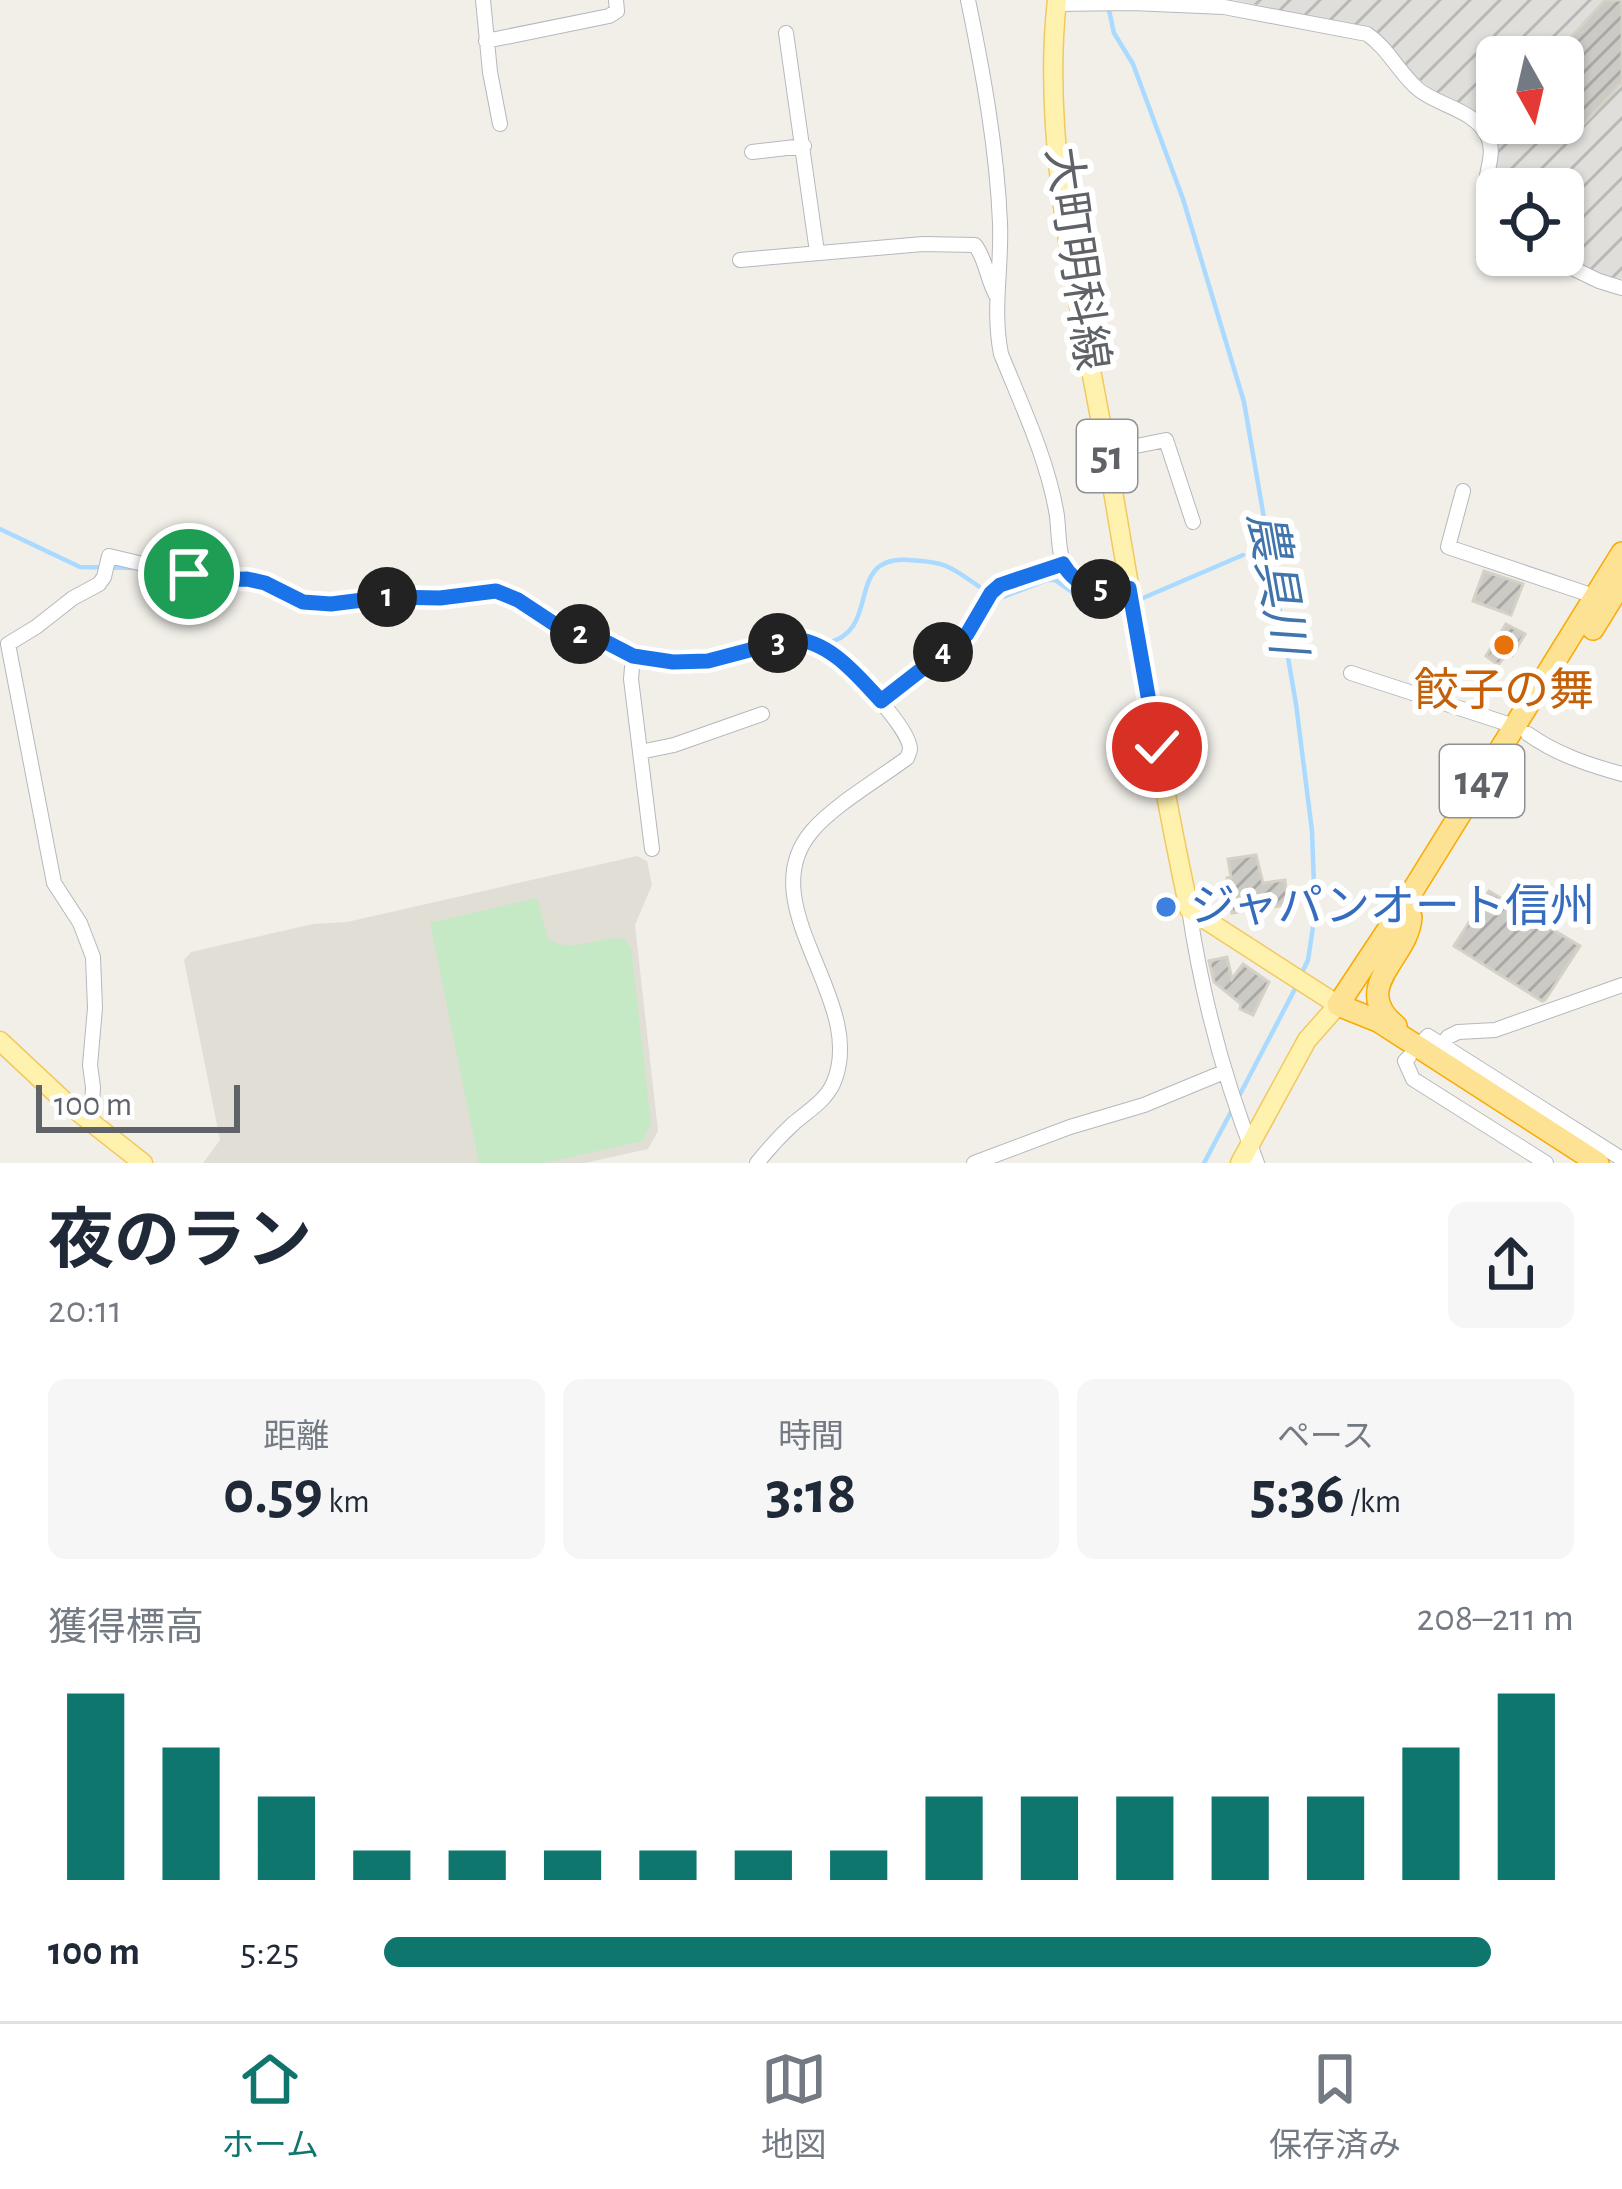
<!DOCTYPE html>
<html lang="ja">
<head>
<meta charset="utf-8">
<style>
  :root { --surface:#fff; --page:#f6f6f7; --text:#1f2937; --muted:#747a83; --line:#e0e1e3; --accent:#0f766e }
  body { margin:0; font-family:"Alegreya Sans","Noto Sans JP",sans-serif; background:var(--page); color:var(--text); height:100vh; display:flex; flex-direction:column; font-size:45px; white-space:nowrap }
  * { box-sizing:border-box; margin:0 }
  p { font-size:39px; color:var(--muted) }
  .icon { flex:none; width:66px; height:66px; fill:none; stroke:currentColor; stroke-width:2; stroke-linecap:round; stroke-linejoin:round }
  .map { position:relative; height:1163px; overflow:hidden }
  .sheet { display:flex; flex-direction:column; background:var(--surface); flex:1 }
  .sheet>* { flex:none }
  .needle { width:78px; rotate:172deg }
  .tools { position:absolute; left:1476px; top:36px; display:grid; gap:24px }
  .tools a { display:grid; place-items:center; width:108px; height:108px; border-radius:18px; background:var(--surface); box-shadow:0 3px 9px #0004; font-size:60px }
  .scale { position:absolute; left:36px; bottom:30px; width:204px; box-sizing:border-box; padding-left:12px; border:6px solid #5f6368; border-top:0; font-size:33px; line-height:42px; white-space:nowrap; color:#5f6368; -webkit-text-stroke:9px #fff; paint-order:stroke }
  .pin { position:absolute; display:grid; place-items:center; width:102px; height:102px; color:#fff; margin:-51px; border:6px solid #fff; border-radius:50%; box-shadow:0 3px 12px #0007 }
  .km { position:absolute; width:60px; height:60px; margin:-30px; border-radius:50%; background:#222; color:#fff; font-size:33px; line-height:60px; text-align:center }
  .round { display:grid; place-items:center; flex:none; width:126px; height:126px; border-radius:18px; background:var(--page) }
  .summary { display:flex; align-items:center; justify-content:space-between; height:204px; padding:0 48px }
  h1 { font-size:66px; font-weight:700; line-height:90px }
  .stats { display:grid; grid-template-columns:repeat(3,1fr); gap:18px; height:204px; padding:12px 48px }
  .stats div { display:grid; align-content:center; border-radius:18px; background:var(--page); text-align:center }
  .stats b { font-size:60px; font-weight:700 }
  .stats small { font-size:33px; font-weight:400 }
  .stats p { font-size:33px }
  .chart { height:336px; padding:24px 48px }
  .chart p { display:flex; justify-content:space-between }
  .chart svg { width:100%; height:216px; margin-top:12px; stroke:var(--accent); stroke-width:6 }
  ul { padding:0 48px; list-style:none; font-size:39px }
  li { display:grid; grid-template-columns:192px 144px 1fr; align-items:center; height:90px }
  li i { height:30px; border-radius:15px; background:var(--accent) }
  .tabs { display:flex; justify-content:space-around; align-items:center; height:168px; border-top:3px solid var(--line); background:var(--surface); font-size:33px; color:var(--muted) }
  .tabs a { display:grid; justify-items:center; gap:6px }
  .tabs .selected { color:var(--accent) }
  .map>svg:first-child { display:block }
  .industrial { fill:url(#industrial-furrows); fill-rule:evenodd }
  .education { fill:#e1ded6 }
  .garden { fill:#c5e8c5 }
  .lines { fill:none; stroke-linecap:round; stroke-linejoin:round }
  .stream { stroke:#aadaff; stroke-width:4.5 }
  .building { fill:url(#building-hatch); stroke:#d6d1c6; stroke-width:3 }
  .minor-casing { stroke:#b5b8bc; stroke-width:16 }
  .major-casing { stroke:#f2c960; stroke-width:21 }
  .highway-casing { stroke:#f9ab00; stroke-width:24 }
  .minor { stroke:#fff; stroke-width:14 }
  .major { stroke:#fff2af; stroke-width:18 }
  .highway { stroke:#fde293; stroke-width:21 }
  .route-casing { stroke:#fff; stroke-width:24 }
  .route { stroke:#1a73e8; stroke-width:15 }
  .food-dot { fill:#e8710a; stroke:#fff; stroke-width:4.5 }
  .shop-dot { fill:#3f7fe0; stroke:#fff; stroke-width:4.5 }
  .labels { text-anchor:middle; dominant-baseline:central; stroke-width:12; stroke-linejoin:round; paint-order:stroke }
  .shield { fill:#fff; stroke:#8f9295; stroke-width:3 }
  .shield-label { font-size:42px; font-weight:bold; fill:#5f6368 }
  .street-label { font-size:45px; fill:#5f6368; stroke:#fff }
  .food-label { font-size:45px; fill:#c56008; stroke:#fff }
  .shop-label { font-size:45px; fill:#366cbe; stroke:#fff; text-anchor:start }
  .water-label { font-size:48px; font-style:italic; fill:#4174aa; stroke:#fff }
</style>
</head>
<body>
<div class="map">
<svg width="1622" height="1163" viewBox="0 0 1622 1163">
  <defs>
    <pattern id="industrial-furrows" width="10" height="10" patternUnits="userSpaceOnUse" patternTransform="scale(3)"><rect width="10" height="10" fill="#e0deda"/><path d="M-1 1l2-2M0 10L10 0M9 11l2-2" fill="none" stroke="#b9b8b5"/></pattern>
    <pattern id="building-hatch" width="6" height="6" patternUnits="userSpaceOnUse" patternTransform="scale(3)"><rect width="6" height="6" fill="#cccac5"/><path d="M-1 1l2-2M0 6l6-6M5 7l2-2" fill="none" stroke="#a9a8a4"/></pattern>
  </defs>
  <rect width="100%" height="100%" fill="#f1efe8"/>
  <path class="industrial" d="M 1234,0 L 1622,0 L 1622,279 L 1606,276 L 1559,255 L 1563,255 L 1563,189 L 1497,189 L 1497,215 L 1490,202 L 1497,144 L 1494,132 L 1482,117 L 1435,91 L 1416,77 L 1375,30 ZM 1497,57 L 1563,57 L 1563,123 L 1497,123 Z"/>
  <path class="education" d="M 637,856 L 647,861 L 652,885 L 635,925 L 658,1131 L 648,1149 L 585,1163 L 203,1163 L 220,1140 L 184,960 L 191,952 L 313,924 L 347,922 Z"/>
  <path class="garden" d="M 537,898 L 548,939 C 574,955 596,935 624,939 L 631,948 L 651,1123 L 642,1141 L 544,1163 L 479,1163 L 430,923 Z"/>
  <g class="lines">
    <path class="stream" d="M 1108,6 L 1114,33 L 1133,64 L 1183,199 L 1244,402 L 1296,704 L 1312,831 L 1315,914 L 1308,960 L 1300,977
      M 0,529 L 80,567 L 135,568
      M 241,586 L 265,589
      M 997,595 L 1003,597 L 1047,580 L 1055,580 C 1074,592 1096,615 1120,608
      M 1143,598 L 1243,555
      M 373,605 L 446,606 L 490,599 L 501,600 L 559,636 L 647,668 L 695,671 L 804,647
      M 827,643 C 883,631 843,555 909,560 C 921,561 935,561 946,566 C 960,572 973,583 986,591
      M 1237,1100 L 1296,987
      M 1204,1163 L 1232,1110"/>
  </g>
  <path class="building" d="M 1605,0 L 1622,0 L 1622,82 L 1570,139 L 1552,123 L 1563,123 L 1563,57 L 1553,57 Z
    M 1484,571 L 1523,584 L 1511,615 L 1473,601 Z
    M 1506,624 L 1525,634 L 1512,656 L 1506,655 L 1498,665 L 1486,656 Z
    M 1256,855 L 1263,883 L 1285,880 L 1288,905 L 1232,913 L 1227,878 L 1231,877 L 1228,859 Z
    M 1489,891 L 1580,946 L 1545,1000 L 1542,1001 L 1454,946 Z
    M 1227,957 L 1232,979 L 1243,964 L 1269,982 L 1253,1015 L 1240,1009 L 1241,1004 L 1214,982 L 1209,961 Z"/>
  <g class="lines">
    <defs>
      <path id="minor" d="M 483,0 L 490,72 L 500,124
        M 968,0 C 983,72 997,149 1000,223 C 1002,268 992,309 1001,354 C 1022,406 1048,460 1057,516 C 1059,533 1058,559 1068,572 C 1082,593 1106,589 1129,588
        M 1056,4 L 1132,3 L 1224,7 L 1367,34 C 1388,48 1399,73 1418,89 C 1438,106 1473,109 1487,135 C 1501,162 1470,184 1497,225
        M 786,33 L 817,252
        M 486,41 L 609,16 L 617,11 L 616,0
        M 752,152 L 804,146
        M 1545,255 L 1599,281 L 1622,288
        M 740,260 L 923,244 L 975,245 C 986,259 987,279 996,295
        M 1106,452 L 1166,440 L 1193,522
        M 1463,491 L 1448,547 L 1585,593 L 1594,598
        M 633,656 L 631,679 L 652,849
        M 1351,673 L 1505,723 L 1514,729
        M 881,701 L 967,633 L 991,593 L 1000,585 L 1063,564
        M 1528,734 C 1556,754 1589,765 1622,774
        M 640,752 L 674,745 L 762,714
        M 1189,909 C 1202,997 1224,1080 1257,1163
        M 1418,1046 L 1428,1036 L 1622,1159
        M 1441,1046 L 1448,1037 L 1458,1032 L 1495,1030 L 1622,985
        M 1409,1057 L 1405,1061 L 1413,1079 L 1546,1163
        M 87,1120 L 92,1106 L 93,1087 L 90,1065 L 95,1008 L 93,957 L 80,923 L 54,883 L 8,644 L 36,627 L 73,598 L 99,584 L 104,577 L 109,556 L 211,580 L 247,579 L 265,582 L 303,602 L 315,603 L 331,604 L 387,597 L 440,598 L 496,591 L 518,600 L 562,629 L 604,641 L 633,656 L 651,659 L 708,661 L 791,639 C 805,640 818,642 829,650 C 847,664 910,727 910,749 C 910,752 908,755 907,758 C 879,779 834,805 812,831 C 748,906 870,1001 833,1084 C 825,1101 808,1111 794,1123 C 781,1135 768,1149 757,1163
        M 974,1163 L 1070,1127 L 1144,1105 L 1224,1072"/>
      <path id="major" d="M 1057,0 C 1041,140 1078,296 1103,434 C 1131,592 1155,751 1189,909 L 1338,1005 L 1307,1040 L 1240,1163
        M 0,1041 L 63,1100 L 143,1163"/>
      <path id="highway" d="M 1593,629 L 1622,582
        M 1338,1005 L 1397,916 L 1622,553
        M 1338,1005 L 1378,1021 L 1598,1163
        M 1396,1026 C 1348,987 1409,958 1411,917"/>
    </defs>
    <use href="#minor" class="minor-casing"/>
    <use href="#major" class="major-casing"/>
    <use href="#highway" class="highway-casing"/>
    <use href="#minor" class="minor"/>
    <use href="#major" class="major"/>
    <use href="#highway" class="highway"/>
  </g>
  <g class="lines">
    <defs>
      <path id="route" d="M 189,574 L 211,580 L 247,579 L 265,583 L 303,602 L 331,604 L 387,597 L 440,598 L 496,591 L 518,600 L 562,629 L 604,641 L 633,656 L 673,662 L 708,661 L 791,639 C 829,640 857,675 881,701 L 967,634 L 991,593 L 1000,585 L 1063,564 C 1079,591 1100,590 1129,588 L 1157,747"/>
    </defs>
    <use href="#route" class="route-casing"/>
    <use href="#route" class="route"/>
  </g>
  <circle class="food-dot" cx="1504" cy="645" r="12"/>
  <circle class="shop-dot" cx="1166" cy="907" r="12"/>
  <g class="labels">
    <g class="shield">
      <rect x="1077" y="420" width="60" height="72" rx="9"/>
      <rect x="1440" y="745" width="84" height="72" rx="9"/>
    </g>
    <g class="shield-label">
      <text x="1107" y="456">51</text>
      <text x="1482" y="781">147</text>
    </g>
    <g class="street-label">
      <text transform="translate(1076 259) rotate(82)">大町明科線</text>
    </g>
    <g class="food-label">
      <text x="1504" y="691">餃子の舞</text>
    </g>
    <g class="shop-label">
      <text x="1190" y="907">ジャパンオート信州</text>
    </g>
    <g class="water-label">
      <text transform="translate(1275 583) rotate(80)">農具川</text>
    </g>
  </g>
</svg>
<div class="tools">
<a><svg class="needle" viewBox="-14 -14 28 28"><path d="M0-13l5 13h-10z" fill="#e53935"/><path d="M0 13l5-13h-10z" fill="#747a83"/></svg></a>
<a><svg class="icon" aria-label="locate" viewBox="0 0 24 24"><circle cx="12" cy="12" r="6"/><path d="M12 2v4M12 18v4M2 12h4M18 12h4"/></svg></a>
</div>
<div class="scale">100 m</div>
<div class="pin" style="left:189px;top:574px;background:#1e9e55"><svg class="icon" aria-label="arrive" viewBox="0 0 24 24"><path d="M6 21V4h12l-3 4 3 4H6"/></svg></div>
<div class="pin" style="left:1157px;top:747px;background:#d93025"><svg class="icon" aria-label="check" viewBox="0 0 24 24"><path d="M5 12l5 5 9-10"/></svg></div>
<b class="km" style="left:387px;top:597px">1</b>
<b class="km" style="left:580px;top:634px">2</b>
<b class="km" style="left:778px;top:643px">3</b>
<b class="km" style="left:943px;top:652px">4</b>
<b class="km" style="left:1101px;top:589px">5</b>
</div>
<section class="sheet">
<div class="summary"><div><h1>夜のラン</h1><p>20:11</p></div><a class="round"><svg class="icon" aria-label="share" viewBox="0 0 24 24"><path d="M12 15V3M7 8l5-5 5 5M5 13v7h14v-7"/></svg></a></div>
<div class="stats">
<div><p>距離</p><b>0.59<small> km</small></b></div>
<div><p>時間</p><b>3:18</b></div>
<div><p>ペース</p><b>5:36<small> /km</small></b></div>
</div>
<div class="chart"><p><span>獲得標高</span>208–211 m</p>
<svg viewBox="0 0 160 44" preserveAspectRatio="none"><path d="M5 44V6M15 44V17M25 44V27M35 44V38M45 44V38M55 44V38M65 44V38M75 44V38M85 44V38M95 44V27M105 44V27M115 44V27M125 44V27M135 44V27M145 44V17M155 44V6"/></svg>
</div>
<ul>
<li><b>100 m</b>5:25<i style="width:93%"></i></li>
</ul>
</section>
<nav class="tabs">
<a class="selected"><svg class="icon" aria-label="home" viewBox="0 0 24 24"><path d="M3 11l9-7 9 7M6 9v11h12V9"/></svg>ホーム</a>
<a><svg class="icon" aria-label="map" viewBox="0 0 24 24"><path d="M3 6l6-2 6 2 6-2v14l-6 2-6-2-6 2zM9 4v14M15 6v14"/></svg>地図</a>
<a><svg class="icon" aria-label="saved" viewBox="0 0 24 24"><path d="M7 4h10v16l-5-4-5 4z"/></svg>保存済み</a>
</nav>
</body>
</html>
